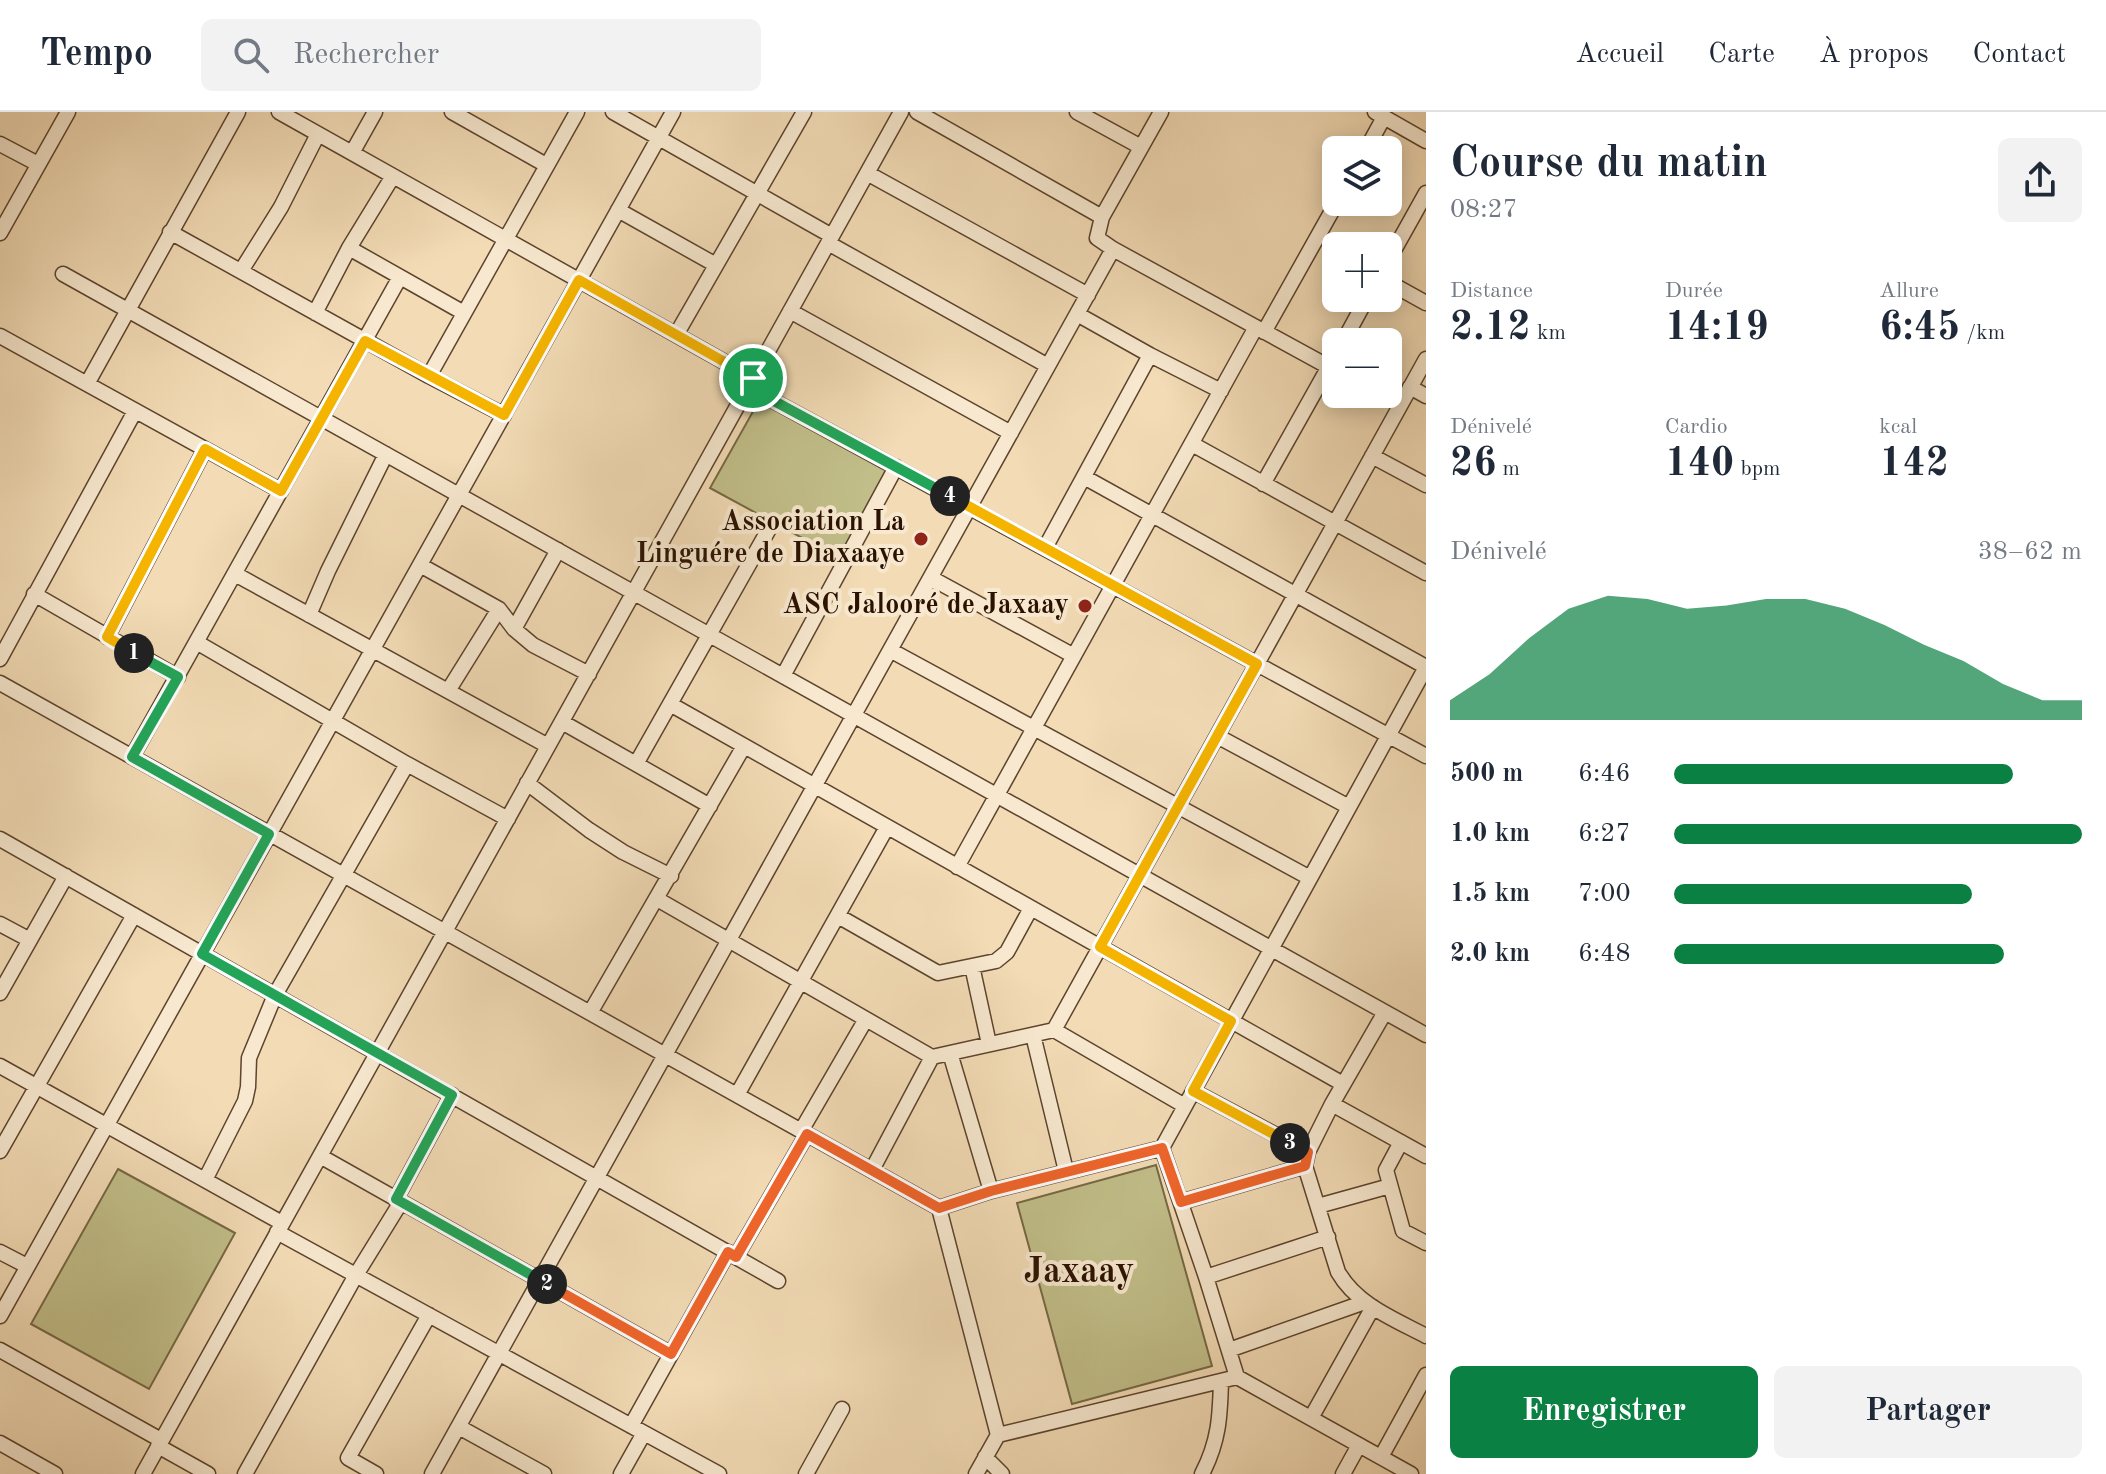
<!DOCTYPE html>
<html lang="fr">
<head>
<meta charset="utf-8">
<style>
  :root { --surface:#fff; --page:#f2f2f3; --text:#1f2937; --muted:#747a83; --line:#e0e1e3; --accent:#0b8043 }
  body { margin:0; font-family:"Old Standard TT",serif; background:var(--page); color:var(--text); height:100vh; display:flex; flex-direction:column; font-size:30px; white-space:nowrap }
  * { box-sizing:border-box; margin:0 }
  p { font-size:26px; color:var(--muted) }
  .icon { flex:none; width:44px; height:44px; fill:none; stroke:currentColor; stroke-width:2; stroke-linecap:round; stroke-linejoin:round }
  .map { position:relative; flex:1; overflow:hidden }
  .details { display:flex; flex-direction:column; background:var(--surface); width:680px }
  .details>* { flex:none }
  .fabs { position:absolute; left:1322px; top:24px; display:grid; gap:16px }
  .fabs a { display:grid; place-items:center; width:80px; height:80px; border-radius:12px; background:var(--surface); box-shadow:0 4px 20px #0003; font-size:40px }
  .pin { position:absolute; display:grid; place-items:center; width:68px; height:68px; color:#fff; margin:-34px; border:4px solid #fff; border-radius:50%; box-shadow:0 2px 8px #0007 }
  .km { position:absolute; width:40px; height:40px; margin:-20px; border-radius:50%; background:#222; color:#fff; font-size:22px; line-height:40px; text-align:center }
  .round { display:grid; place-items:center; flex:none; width:84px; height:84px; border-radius:12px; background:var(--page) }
  .overview { display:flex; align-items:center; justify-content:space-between; height:136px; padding:0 24px }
  h1 { font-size:44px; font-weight:800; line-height:60px }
  .figures { display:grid; grid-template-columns:repeat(3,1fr); gap:12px; height:136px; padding:8px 24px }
  .figures div { display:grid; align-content:center }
  .figures b { font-size:40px; font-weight:800 }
  .figures small { font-size:22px; font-weight:400 }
  .figures p { font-size:22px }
  .chart { height:224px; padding:16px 24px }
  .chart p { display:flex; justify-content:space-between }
  .chart svg { width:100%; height:144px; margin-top:8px; fill:var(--accent); opacity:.7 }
  .action { display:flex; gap:16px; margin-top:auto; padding:16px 24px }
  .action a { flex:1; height:92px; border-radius:12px; background:var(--accent); color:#fff; font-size:32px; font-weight:800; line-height:92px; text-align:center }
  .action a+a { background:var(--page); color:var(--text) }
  ul { padding:0 24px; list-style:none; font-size:26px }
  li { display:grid; grid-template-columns:128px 96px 1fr; align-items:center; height:60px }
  li i { height:20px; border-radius:10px; background:var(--accent) }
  header { display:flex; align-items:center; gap:48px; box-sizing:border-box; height:112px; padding:0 40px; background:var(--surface); border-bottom:2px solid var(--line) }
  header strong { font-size:38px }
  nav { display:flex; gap:44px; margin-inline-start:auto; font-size:28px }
  .search { width:560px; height:72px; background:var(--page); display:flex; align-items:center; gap:20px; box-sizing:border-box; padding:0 28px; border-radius:12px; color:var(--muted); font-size:30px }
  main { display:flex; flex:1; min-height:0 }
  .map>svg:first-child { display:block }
  .garden { fill:#c1be89; stroke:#766844; stroke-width:2 }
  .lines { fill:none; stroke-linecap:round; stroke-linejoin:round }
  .minor-casing { stroke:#5c442d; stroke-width:17 }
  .minor { stroke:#f7e8cf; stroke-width:14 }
  .split-1-casing { stroke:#fff; stroke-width:16 }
  .split-2-casing { stroke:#fff; stroke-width:16 }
  .split-3-casing { stroke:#fff; stroke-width:16 }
  .split-4-casing { stroke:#fff; stroke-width:16 }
  .split-5-casing { stroke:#fff; stroke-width:16 }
  .split-1 { stroke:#f5b400; stroke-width:10 }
  .split-2 { stroke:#22a559; stroke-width:10 }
  .split-3 { stroke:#f0652b; stroke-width:10 }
  .split-4 { stroke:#f5b400; stroke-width:10 }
  .split-5 { stroke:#22a559; stroke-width:10 }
  .poi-dot { fill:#8f2418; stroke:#f7e8cf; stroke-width:3 }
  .labels { text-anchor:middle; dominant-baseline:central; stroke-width:8; stroke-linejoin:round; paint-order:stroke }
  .poi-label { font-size:28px; font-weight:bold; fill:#2a1100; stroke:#f7e8cf; text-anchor:end }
  .district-label { font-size:36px; font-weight:bold; fill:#2a1100; stroke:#f7e8cf }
</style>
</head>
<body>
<header>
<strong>Tempo</strong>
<div class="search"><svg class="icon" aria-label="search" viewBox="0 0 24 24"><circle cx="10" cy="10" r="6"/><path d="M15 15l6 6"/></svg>Rechercher</div>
<nav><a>Accueil</a><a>Carte</a><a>À propos</a><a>Contact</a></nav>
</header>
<main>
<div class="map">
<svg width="1426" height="1362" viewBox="0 0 1426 1362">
  <rect width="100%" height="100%" fill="#f2dbb5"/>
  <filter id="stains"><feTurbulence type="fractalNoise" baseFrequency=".0025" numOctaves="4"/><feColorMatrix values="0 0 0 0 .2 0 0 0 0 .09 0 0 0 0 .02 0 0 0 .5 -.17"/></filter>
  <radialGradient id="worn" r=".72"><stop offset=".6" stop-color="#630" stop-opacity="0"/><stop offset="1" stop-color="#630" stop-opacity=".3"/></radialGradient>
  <path class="garden" d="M 760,287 L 888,357 L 839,446 L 710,376 Z
    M 1156,1053 L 1212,1254 L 1072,1292 L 1017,1091 Z
    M 118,1057 L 235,1121 L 149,1277 L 31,1212 Z"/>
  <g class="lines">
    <defs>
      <path id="minor" d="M 279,0 L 753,266
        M 452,0 L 546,53
        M 613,0 L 832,124
        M 917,0 L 1102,105
        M 1077,0 L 1141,35
        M 1161,0 L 1102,105 L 1097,126 L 1113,137 L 1329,255
        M 1375,0 L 1426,29
        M 0,32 L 38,52
        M 1366,38 L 1384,5
        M 352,41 L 375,0
        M 867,61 L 1088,183
        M 618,98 L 716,153
        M 170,120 L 429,264 L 504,303
        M 0,121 L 68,0
        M 828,131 L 1048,254
        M 349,136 L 464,201
        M 1388,149 L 1426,81
        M 241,159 L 281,95 L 318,22
        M 63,162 L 1426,923
        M 1388,170 L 1426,191
        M 790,199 L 1011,321
        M 315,201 L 349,136 L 393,64
        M 1077,202 L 1150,243 L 1221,279
        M 1264,220 L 1337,90
        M 676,223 L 804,0
        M 0,224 L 281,379
        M 1343,230 L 1367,186
        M 429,264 L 577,0
        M 87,272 L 238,0
        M 748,275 L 1426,644
        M 1410,275 L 1426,284
        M 1192,332 L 1426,461
        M 1372,344 L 1426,373
        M 1084,365 L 1426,555
        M 1263,372 L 1336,242
        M 1045,436 L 1150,243
        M 420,453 L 499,497 L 514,517 L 533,533 L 589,562
        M 235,462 L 548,634
        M 931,466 L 1074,544
        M 34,482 L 178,565
        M 309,503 L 328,459 L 386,342
        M 514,517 L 558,438
        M 107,525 L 205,337
        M 198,531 L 407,652 L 508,707
        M 890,538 L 1310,766
        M 0,547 L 135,299
        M 783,564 L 896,355
        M 0,571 L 939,1096 L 998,1323 L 1237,1265
        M 448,579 L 499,497
        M 670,592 L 1343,972
        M 562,610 L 710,694
        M 1217,624 L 1349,695
        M 132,645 L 400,165
        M 636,652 L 769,417
        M 527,671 L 589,718 L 623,740 L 671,764
        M 0,727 L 778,1169
        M 957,755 L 1256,215
        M 657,787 L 932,945 L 1054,918 L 1185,994
        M 838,804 L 938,861 L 996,849 L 1007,840 L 1031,796
        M 0,812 L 30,828
        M 972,854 L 989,932
        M 0,881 L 66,764
        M 1385,900 L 1332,992 L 1308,1040 L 1305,1054 L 1338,1160 C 1357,1193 1394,1207 1426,1224
        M 590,901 L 744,634
        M 1054,918 L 1426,247
        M 1033,923 L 1066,1059
        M 950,941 L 991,1079
        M 0,954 L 282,1111
        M 1193,979 L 1308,1040
        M 737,983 L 887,715
        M 1332,992 L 1426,1044
        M 801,1019 L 866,907
        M 1401,1030 L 1386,1058 L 1403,1119 L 1426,1131
        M 1162,1036 L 1206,1165 L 1237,1265 L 1411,1362
        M 0,1039 L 134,803
        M 320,1044 L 671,1242
        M 872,1058 L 932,945
        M 205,1068 L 245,989 L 248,975 L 249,946 L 275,883 L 407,652
        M 396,1087 L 452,983
        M 1181,1090 L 1305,1054
        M 1318,1094 L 1390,1074
        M 939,1096 L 991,1079 L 1162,1036 L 1426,555
        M 277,1120 L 719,1362
        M 0,1140 L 27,1154
        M 736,1145 L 807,1022
        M 1206,1165 L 1328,1125
        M 0,1204 L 673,0
        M 0,1238 L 161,1328
        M 1229,1238 L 1365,1190
        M 1311,1306 L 1373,1195
        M 631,1314 L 728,1140
        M 459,1315 L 544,1362
        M 0,1331 L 55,1362
        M 158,1334 L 208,1362
        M 985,1345 L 1002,1362
        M 1381,1345 L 1426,1263
        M 143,1362 L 901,0
        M 245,1362 L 356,1163 L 401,1090
        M 376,1362 L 348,1346 L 429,1203
        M 432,1362 L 1113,137
        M 621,1362 L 644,1321
        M 806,1362 L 842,1297
        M 976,1362 L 998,1323
        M 1202,1362 C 1219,1329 1220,1305 1221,1269
        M 1343,1362 L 1359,1333"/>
    </defs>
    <use href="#minor" class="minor-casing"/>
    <use href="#minor" class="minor"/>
  </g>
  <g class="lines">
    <defs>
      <path id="split-1" d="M 134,541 L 107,525 L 205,337 L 281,379 L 365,229 L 504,303 L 579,168 L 753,266"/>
      <path id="split-2" d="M 134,541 L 178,565 L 132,645 L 269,722 L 202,842 L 452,983 L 396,1087 L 547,1172"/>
      <path id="split-3" d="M 547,1172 L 671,1242 L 728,1140 L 736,1145 L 807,1022 L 939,1096 L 991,1079 L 1162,1036 L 1181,1090 L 1305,1054 L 1308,1040 L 1290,1031"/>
      <path id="split-4" d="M 950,384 L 1257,552 L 1100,835 L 1231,909 L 1193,979 L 1290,1031"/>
      <path id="split-5" d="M 753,266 L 748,275 L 950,384"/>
    </defs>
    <use href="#split-1" class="split-1-casing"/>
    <use href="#split-2" class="split-2-casing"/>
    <use href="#split-3" class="split-3-casing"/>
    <use href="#split-4" class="split-4-casing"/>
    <use href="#split-5" class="split-5-casing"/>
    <use href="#split-1" class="split-1"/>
    <use href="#split-2" class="split-2"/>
    <use href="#split-3" class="split-3"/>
    <use href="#split-4" class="split-4"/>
    <use href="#split-5" class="split-5"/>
  </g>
  <g class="poi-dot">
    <circle cx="921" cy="427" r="8"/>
    <circle cx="1085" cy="494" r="8"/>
  </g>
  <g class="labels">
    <g class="poi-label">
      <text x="905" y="411">Association La<tspan x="905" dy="32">Linguére de Diaxaaye</tspan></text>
      <text x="1069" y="494">ASC Jalooré de Jaxaay</text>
    </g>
    <g class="district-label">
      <text x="1079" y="1161">Jaxaay</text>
    </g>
  </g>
  <rect width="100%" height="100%" filter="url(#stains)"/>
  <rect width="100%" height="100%" fill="url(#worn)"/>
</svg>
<div class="fabs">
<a><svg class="icon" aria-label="layers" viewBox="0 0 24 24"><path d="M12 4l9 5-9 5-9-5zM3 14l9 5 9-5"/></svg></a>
<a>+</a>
<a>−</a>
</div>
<div class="pin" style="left:753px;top:266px;background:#1e9e55"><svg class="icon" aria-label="arrive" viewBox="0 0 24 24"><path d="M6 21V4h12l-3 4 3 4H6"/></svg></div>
<b class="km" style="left:134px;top:541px">1</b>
<b class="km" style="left:547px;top:1172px">2</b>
<b class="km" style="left:1290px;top:1031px">3</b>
<b class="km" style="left:950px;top:384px">4</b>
</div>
<section class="details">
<div class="overview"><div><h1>Course du matin</h1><p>08:27</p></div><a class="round"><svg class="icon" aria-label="share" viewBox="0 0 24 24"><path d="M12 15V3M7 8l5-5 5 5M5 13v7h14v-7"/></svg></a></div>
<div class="figures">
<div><p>Distance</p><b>2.12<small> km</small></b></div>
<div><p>Durée</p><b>14:19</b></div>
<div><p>Allure</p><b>6:45<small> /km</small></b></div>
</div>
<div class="figures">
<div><p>Dénivelé</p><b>26<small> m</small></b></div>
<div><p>Cardio</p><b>140<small> bpm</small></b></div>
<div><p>kcal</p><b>142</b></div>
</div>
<div class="chart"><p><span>Dénivelé</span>38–62 m</p>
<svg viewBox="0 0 160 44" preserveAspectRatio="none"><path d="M0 44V38L10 30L20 19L30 10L40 6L50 7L60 10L70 9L80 7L90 7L100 10L110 15L120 21L130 26L140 33L150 38L160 38V44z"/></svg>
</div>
<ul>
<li><b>500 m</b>6:46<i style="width:83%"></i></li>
<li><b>1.0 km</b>6:27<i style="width:100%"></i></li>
<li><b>1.5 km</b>7:00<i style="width:73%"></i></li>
<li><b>2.0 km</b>6:48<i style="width:81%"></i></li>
</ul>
<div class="action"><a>Enregistrer</a><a>Partager</a></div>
</section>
</main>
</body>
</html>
